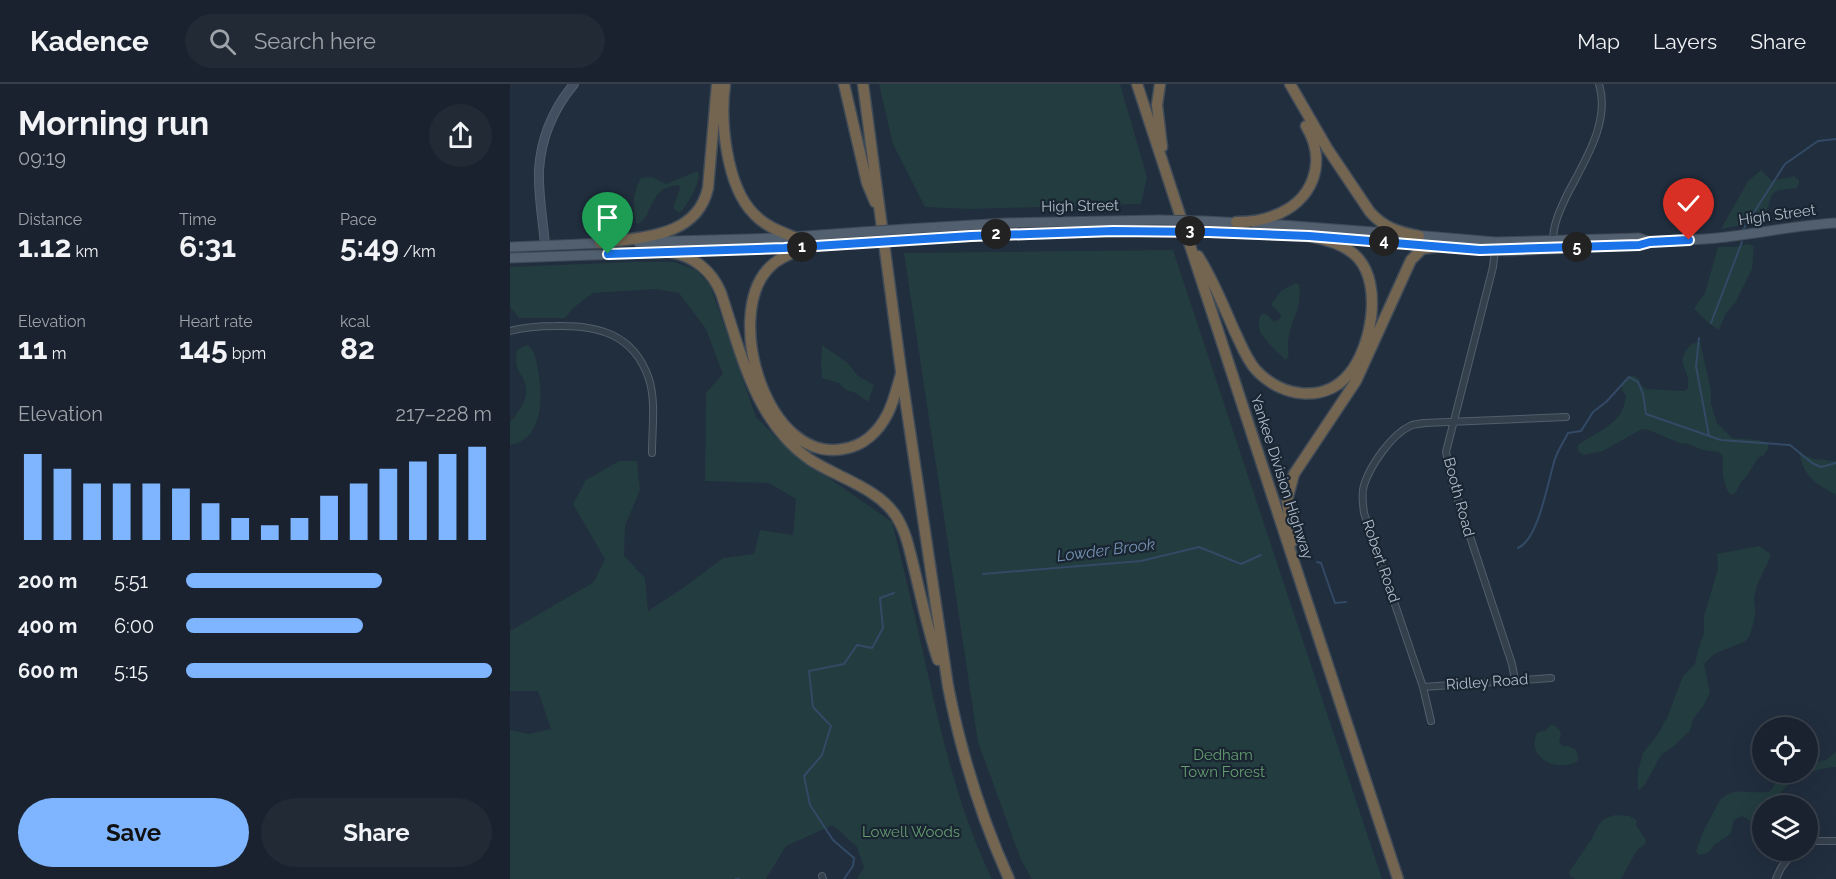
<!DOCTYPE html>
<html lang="en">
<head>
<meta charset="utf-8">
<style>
  :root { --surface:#19222e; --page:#222a36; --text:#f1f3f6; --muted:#9fa4aa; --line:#373f4a; --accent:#7fb5ff }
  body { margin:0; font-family:Raleway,sans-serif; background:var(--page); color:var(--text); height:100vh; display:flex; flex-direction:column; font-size:22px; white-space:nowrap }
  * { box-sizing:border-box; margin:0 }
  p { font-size:20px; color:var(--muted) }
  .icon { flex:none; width:33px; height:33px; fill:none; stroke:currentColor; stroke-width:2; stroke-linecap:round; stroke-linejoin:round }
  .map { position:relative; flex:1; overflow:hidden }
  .panel { display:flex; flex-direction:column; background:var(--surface); width:510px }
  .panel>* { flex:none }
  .controls { position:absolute; left:1242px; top:633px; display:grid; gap:12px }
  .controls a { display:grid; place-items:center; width:66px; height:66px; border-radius:50%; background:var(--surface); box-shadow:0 6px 24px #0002,0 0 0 2px var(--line); font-size:30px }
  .pin { position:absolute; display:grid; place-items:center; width:51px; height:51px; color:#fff; margin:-62px -26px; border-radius:50% 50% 50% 0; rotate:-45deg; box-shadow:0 0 6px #0007 }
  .pin .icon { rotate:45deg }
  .km { position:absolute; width:30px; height:30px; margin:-15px; border-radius:50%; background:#222; color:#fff; font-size:16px; line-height:30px; text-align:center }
  .round { display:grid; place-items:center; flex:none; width:63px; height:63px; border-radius:32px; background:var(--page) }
  .summary { display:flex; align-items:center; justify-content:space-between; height:102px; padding:0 18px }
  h1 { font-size:33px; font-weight:700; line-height:45px }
  .figures { display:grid; grid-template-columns:repeat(3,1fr); gap:9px; height:102px; padding:6px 18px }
  .figures div { display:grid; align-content:center }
  .figures b { font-size:30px; font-weight:700 }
  .figures small { font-size:16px; font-weight:400 }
  .figures p { font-size:16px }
  .chart { height:168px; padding:12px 18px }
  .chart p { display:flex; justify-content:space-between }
  .chart svg { width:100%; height:108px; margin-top:6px; stroke:var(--accent); stroke-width:6 }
  .primary-button { display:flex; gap:12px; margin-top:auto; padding:12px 18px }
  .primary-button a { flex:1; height:69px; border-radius:36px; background:var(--accent); color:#111; font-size:24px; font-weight:700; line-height:69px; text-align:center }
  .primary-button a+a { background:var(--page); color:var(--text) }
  ul { padding:0 18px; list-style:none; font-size:20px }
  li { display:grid; grid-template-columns:96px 72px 1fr; align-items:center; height:45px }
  li i { height:15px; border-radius:8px; background:var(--accent) }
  header { display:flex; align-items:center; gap:36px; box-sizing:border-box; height:84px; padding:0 30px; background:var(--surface); border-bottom:2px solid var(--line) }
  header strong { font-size:28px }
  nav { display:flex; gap:33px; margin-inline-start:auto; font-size:21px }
  .search { width:420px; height:54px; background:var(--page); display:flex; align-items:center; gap:15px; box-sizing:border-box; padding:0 21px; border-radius:33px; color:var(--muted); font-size:22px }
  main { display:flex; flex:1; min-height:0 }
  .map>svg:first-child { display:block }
  .green { fill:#233c3f }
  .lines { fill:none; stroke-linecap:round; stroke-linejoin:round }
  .stream { stroke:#334a66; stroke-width:2 }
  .street-casing { stroke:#535e6b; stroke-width:8 }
  .secondary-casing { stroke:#535e6b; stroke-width:10 }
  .primary-casing { stroke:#3e4956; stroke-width:11 }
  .highway-casing { stroke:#404b58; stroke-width:13 }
  .street { stroke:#35404d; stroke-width:6 }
  .secondary { stroke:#424f61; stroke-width:8 }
  .primary { stroke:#525f6e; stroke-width:9 }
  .highway { stroke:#746551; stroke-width:10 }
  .primary-bridge-casing { stroke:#3e4956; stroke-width:11; stroke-linecap:butt }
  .primary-bridge { stroke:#525f6e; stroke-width:9 }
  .route-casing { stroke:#fff; stroke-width:12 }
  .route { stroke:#1a73e8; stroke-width:8 }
  .labels { text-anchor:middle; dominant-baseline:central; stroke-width:4.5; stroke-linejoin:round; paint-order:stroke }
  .street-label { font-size:15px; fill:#b0bbc9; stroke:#1a2532 }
  .park-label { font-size:15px; fill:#659c70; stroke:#1a2532 }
  .water-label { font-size:16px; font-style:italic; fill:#7592b3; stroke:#1a2532 }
</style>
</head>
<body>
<header>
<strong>Kadence</strong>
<div class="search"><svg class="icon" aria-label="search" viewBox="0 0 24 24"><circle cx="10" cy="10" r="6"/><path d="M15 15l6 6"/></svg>Search here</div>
<nav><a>Map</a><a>Layers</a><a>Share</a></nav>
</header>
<main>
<section class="panel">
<div class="summary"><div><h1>Morning run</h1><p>09:19</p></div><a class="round"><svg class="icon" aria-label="share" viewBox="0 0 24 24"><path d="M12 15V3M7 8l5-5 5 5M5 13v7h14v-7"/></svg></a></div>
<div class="figures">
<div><p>Distance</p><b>1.12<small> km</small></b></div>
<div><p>Time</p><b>6:31</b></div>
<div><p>Pace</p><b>5:49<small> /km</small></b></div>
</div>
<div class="figures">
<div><p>Elevation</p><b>11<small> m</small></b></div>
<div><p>Heart rate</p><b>145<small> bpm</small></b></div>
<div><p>kcal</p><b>82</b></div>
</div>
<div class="chart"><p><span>Elevation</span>217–228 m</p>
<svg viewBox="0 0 160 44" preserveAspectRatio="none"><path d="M5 44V9M15 44V15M25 44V21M35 44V21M45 44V21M55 44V23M65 44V29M75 44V35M85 44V38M95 44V35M105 44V26M115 44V21M125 44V15M135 44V12M145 44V9M155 44V6"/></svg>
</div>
<ul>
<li><b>200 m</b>5:51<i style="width:64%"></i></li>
<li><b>400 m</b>6:00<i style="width:58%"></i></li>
<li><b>600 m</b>5:15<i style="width:100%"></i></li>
</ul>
<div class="primary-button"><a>Save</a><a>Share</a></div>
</section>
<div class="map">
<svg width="1326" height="795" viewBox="0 0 1326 795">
  <rect width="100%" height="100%" fill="#212e3e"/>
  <path class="green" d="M 369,0 L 610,0 L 637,93 L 631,120 L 460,125 L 415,123 L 383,60 Z
    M 1251,86 L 1262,97 L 1284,92 L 1289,96 L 1289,100 L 1287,104 L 1269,106 L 1262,110 L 1253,137 L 1211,145 L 1238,97 Z
    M 188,87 C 192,97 179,117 172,127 L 168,128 L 163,124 L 170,104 L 169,101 C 137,103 144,133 127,141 C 121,126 123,108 131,94 L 142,93 L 156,100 Z
    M 1237,160 L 1244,162 L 1242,185 L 1225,219 L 1216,229 L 1209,246 L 1200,240 L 1184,225 L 1195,209 L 1208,163 L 1225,163 Z
    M 663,166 L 872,795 L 522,795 L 511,776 L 468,658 L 394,169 Z
    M 123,178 L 164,178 L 186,186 L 200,201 L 246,333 L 279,366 L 382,438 C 393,482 403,524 413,568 C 430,645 447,723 482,795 L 347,795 L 354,783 L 347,763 L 323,741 L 276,762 L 256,795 L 0,795 L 0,646 L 19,650 L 41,645 L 28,607 L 0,607 L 0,547 L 84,498 L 95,475 L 63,420 L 76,396 L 109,377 L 127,377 L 130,406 L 115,442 L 114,472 L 135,494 L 138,527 L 173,504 L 213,474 L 244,470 L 250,446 L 283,451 L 286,415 L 259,399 L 195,397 L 196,309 L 213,290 L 196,245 L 169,209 L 146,205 L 83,209 L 63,224 L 55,234 L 9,234 L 0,222 L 0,183 Z
    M 786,199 L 789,200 C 793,225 780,236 778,258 C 777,265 781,270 776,276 C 771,273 751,252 750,247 C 748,242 749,237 750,232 C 757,226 759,234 764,238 L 771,234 L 771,231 L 761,220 L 771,207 Z
    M 1190,258 L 1201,306 L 1201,320 L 1207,339 L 1222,354 L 1248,356 L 1258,359 L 1258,365 L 1254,371 L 1248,374 L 1237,392 L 1231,398 L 1226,408 L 1221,411 C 1212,400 1212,386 1213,372 L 1209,368 L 1193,366 L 1176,359 L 1172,360 L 1136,345 L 1130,346 L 1093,367 L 1073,371 L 1069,368 L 1067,362 C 1088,345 1112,343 1116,312 L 1112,306 L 1113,298 L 1121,291 L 1129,295 L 1130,300 L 1136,305 L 1174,307 L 1178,304 C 1181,282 1162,283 1181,260 Z
    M 17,261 C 25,265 26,277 28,286 C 33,311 34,356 0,361 L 0,338 C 8,329 18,316 16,303 C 12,285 3,289 7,266 Z
    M 312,261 L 338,279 L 348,292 L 364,301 L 358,318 L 346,309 L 336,306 L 329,299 L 312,294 L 311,279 Z
    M 1289,369 L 1304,375 L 1326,377 L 1326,411 C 1304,398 1296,396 1289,369 Z
    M 1249,462 L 1261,470 C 1256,486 1246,498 1244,515 C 1244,520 1246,525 1245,530 C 1244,538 1241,551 1236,557 L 1204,570 L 1194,580 L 1200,608 L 1194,621 L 1184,634 L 1179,648 L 1165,661 L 1151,671 L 1134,702 L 1128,706 L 1128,686 L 1133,669 L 1148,650 L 1157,634 L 1173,592 L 1185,580 L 1188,566 L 1194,549 L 1194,532 L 1208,485 L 1207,470 Z
    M 1041,641 L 1046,642 L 1051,649 L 1049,658 L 1052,662 L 1058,662 L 1066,666 L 1069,676 C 1050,690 1015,675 1027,649 L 1036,646 Z
    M 1326,668 L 1326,683 C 1303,684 1271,697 1265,721 L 1252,722 L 1252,763 C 1250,749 1245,738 1232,732 L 1224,736 L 1221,748 L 1218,752 L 1205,760 L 1199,768 L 1189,771 L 1186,767 L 1194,746 L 1210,716 C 1223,702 1242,710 1259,708 L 1263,704 L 1270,689 L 1298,688 L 1298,680 L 1316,676 Z
    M 1105,731 L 1119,732 L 1127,736 L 1126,741 L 1136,756 L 1135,760 L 1127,766 L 1111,795 L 1066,795 L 1061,793 L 1059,788 L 1081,756 L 1088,742 L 1094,735 Z"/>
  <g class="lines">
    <path class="stream" d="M 1234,144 L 1275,80 L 1308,57 L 1326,55
      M 1201,239 L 1232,158
      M 1189,254 L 1186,282 L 1199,352
      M 1008,464 C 1029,455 1038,396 1045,375 C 1048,366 1054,357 1058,349 L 1071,347 L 1083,328 L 1096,318 L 1119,293 L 1128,298 L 1133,310 L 1136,330 L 1211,356 L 1280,361 L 1302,379 L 1311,383 L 1326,379
      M 807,478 L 811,479 L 825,519 L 836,518
      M 473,490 L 631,477 L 689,463 L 731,480 L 751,471
      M 226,795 L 229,795
      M 334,795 L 343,782 L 344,774 L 323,756 L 300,721 L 294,692 L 312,671 L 321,642 L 303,623 L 299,587 L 334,580 L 347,561 L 362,564 L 373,544 L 370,514 L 384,509"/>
    <defs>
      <path id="street" d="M 1043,157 C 1043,141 1049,128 1056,113 C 1073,79 1101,39 1089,0
        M 985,166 L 983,183 L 936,368 L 943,401 L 1002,580 L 1005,596
        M 0,247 C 15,243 30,242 46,242 C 88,241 124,250 139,295 C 146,317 142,345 142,369
        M 913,603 L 1041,594
        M 921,637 L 913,603 L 854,429 C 853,420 851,410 854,401 C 860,382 881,351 900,342 C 904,340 910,340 914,339 L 1056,333
        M 1298,760 L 1304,757 L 1326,757
        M 312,792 L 313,795
        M 1266,795 L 1271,784 L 1285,766"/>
      <path id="secondary" d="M 35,161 C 33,136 28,111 29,86 C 31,54 44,24 64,0"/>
      <path id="primary" d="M 695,137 L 732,139
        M 745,139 L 890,150
        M 396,145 L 496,139 L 649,136
        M 698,148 L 839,155 L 970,166 L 1000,167 L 1129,161 C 1152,154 1182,157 1207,154 C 1247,150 1286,141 1326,139
        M 904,151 L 985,158 L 1129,154 L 1140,158
        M 396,156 L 496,150 L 651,147
        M 128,158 L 268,154 L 351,148
        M 0,163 L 96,159
        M 0,174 L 274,164 L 351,159"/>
      <path id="highway" d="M 215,0 C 210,37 216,102 244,130 C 255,142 269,147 284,153
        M 334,0 L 357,99 L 365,118
        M 353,0 L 391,287 L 438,602 C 451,669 471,733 499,795
        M 627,0 L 888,795
        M 650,0 L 647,21 L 652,63
        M 780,0 L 817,64 L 860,128 C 874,144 889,148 909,152
        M 726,138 C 738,138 751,137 763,132 C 803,118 818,78 796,42
        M 90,159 C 131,153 187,154 198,104 L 207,0
        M 305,162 C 287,167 269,172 257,186 C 214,236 258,379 333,365 C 354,362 369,347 378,329 C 384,317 387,303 391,290
        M 160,168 C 184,172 202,187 211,209 C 231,269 245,337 299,375 C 326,393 368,404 386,432 C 397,449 400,469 405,488 C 412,517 418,547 428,576
        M 688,172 C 703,195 713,221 724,246 C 731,260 736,275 746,286 C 771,313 814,320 839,290 C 861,264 873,202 848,174 C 835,160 817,156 799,152
        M 782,458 L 777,416 L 784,390 L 846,297 L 901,176 L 912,165 L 924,163"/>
    </defs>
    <use href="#street" class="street-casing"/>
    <use href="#secondary" class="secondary-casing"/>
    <use href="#primary" class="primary-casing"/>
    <use href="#highway" class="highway-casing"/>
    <use href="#street" class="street"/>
    <use href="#secondary" class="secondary"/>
    <use href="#primary" class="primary"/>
    <use href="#highway" class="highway"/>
    <defs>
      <path id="primary-bridge" d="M 649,136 L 695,137
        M 651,147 L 698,148
        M 351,148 L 396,145
        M 351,159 L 396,156"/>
    </defs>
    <use href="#primary-bridge" class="primary-bridge-casing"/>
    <use href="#primary-bridge" class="primary-bridge"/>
  </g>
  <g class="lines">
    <defs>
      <path id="route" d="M 98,170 L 274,164 L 461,152 L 603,147 L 698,148 L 799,152 L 970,166 L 1129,161 L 1140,158 L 1179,156"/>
    </defs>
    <use href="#route" class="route-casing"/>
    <use href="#route" class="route"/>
  </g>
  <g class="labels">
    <g class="street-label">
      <text transform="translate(570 122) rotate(-1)">High Street</text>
      <text transform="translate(1267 131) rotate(-8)">High Street</text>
      <text transform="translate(772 393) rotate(72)">Yankee Division Highway</text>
      <text transform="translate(949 413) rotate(75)">Booth Road</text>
      <text transform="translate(871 477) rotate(71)">Robert Road</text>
      <text transform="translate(977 598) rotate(-4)">Ridley Road</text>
    </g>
    <g class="park-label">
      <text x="713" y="671">Dedham<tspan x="713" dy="17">Town Forest</tspan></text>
      <text x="401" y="748">Lowell Woods</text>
    </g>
    <g class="water-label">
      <text transform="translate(596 466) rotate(-7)">Lowder Brook</text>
    </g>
  </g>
</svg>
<div class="controls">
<a><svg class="icon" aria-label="locate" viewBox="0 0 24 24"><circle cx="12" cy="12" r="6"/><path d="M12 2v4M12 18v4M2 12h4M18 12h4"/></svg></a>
<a><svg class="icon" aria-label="layers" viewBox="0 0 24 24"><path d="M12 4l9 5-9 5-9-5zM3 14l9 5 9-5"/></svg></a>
</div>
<div class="pin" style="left:98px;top:170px;background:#1e9e55"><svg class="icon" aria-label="arrive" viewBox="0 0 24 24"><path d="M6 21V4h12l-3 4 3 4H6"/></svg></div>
<div class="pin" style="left:1179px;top:156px;background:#d93025"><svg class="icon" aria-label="check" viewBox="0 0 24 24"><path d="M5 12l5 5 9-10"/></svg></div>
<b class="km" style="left:292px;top:163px">1</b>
<b class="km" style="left:486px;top:150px">2</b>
<b class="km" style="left:680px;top:147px">3</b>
<b class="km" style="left:874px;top:157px">4</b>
<b class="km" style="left:1067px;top:163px">5</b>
</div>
</main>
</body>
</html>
